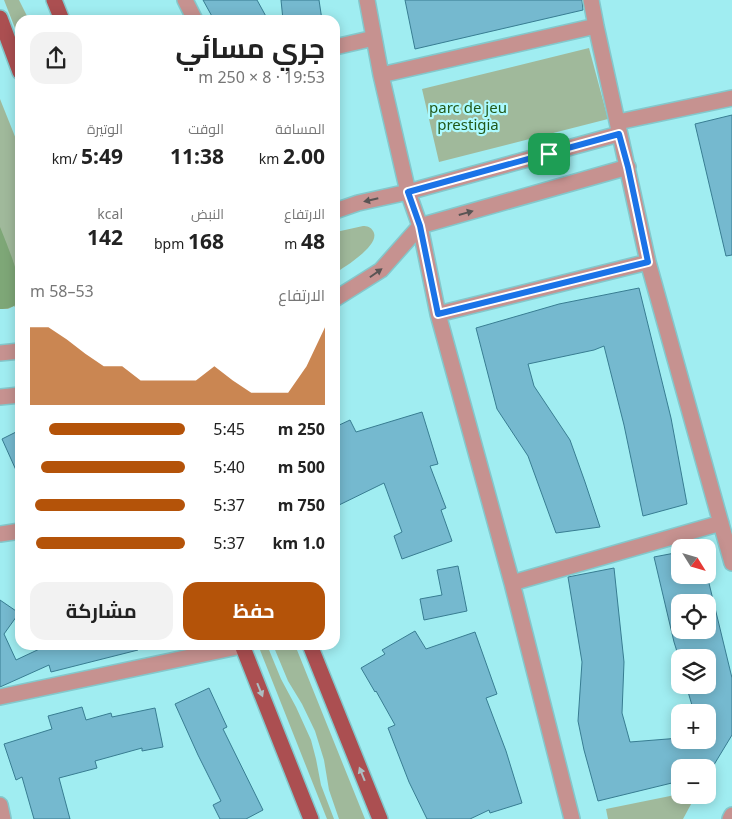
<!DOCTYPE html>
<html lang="ar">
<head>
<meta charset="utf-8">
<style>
  :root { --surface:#fff; --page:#f2f2f2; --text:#222; --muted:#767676; --accent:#b45309 }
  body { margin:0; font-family:"Noto Sans",Cairo,sans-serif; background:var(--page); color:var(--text); direction:rtl; height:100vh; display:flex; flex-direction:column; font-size:19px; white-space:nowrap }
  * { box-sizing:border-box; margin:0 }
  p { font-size:16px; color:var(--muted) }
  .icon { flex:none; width:28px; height:28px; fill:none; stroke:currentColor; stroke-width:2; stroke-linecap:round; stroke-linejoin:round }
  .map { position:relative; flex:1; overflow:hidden; direction:ltr }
  .side { position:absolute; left:15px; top:15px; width:325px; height:635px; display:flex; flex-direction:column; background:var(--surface); border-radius:15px; box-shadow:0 2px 12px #0003; direction:rtl }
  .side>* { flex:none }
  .needle { width:32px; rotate:127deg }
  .fabs { position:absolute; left:671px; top:539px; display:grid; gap:10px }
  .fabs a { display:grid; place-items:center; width:45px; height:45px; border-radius:10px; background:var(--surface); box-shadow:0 2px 12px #0003; font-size:25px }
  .pin { position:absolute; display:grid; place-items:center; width:42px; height:42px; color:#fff; margin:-21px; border-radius:10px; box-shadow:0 2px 8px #0006 }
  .round { display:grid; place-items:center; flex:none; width:52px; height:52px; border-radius:15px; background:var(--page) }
  .overview { display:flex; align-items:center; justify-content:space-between; height:85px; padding:0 15px }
  h1 { font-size:28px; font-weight:700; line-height:38px }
  .stats { display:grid; grid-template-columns:repeat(3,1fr); gap:8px; height:85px; padding:5px 15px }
  .stats div { display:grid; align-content:center }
  .stats b { font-size:21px; font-weight:700 }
  .stats small { font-size:14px; font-weight:400 }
  .stats p { font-size:14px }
  .chart { height:140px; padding:10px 15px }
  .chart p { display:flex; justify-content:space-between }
  .chart svg { width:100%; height:90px; margin-top:5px; fill:var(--accent); opacity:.7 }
  .action { display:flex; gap:10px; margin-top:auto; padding:10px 15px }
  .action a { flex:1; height:58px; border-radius:15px; background:var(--accent); color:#fff; font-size:20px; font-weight:700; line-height:58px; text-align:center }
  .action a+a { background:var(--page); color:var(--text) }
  ul { padding:0 15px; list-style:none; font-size:16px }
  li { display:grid; grid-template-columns:80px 60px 1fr; align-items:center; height:38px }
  li i { height:12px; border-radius:6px; background:var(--accent) }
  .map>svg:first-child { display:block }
  .green { fill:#a0b99b }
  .forest { fill:#7ea777 }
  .building { fill:#75b9cf; stroke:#387d92; fill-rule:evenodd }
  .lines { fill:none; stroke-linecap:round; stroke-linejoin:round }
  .minor-casing { stroke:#83c8cc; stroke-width:18 }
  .major-casing { stroke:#83c8cc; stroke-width:18 }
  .minor { stroke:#c69290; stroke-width:15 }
  .major { stroke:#ab4f51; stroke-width:15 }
  .oneway { fill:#595454 }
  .oneway2 { fill:#acbec2 }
  .route-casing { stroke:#fff; stroke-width:10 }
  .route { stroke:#1a73e8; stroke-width:6 }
  .labels { text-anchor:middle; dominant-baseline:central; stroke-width:4.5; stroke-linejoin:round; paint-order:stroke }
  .park-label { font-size:15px; fill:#225919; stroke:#adfaff }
</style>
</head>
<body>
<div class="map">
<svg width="732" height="819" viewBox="0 0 732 819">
  <rect width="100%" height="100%" fill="#a0edf1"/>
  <path class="green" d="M 4,0 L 19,0 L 29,20 L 20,20 L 20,41 Z
    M 589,48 L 608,119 L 439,162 L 422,89 Z
    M 0,99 L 20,149 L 20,313 L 14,306 L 8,309 L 0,309 Z
    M 363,226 C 367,226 371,227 373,231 C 382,244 345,267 335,273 L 335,241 L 336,232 Z
    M 258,645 L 267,645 L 281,679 L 296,707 L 311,740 L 316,759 L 321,785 L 334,819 L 327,819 Z
    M 273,645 L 295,645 L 365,819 L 339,819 L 329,790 L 324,760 L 315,731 L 302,704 L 288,681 Z
    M 680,794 L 696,795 L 683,819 L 608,819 L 606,809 Z"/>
  <path class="forest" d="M 0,227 C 6,242 24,284 20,299 C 17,307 7,309 0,309 Z"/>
  <path class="building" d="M 203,0 L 257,0 L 268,20 L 214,20 Z
    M 281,0 L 319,0 L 322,20 L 283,20 Z
    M 405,0 L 582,0 L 583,10 L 415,49 Z
    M 732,115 L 732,255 L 726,256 L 695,124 Z
    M 639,288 L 671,418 L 687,504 L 643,516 L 624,425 L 604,346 L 594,350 L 528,364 L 534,386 L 570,440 L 585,482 L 600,527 L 556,533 L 528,456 L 497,409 L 476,328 L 559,304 Z
    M 422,412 L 438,464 L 430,466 L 446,508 L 441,510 L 452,541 L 402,559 L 394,536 L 402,532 L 384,483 L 335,507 L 335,427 L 350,420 L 356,432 Z
    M 20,430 L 20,479 L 2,439 Z
    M 680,552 L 680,575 L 707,575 L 732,678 L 732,735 L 712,768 L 680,768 L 680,781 L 598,801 L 584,750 L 578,721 L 582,662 L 568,577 L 614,568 L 624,662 L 622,713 L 630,742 L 680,738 L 680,740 L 708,740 L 708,712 L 694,712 L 686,685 L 708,685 L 708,658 L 679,658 L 674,642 L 654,557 ZM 680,602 L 708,602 L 708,630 L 680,630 Z
    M 458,566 L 467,611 L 424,620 L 420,599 L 442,595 L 437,570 Z
    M 0,600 L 19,613 L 4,634 L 16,660 L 48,645 L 138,645 L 138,650 L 51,672 L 49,665 L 0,687 Z
    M 415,631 L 426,649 L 475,632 L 497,694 L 486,698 L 506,751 L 522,803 L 490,813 L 489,810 L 470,819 L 427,819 L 409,782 L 388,728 L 395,725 L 376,691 L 375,692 L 361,668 L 385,654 L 382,650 Z
    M 209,688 L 227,727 L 223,729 L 263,810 L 246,819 L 220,819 L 213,805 L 221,801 L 198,755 L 175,704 Z
    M 82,707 L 86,720 L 111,713 L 112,717 L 155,708 L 163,747 L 142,751 L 142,748 L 95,761 L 97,768 L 59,778 L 70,819 L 34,819 L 22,777 L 16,780 L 4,744 L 52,729 L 48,716 Z"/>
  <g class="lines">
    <defs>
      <path id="minor" d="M 185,0 L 195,20
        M 367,0 L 381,75 L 408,192 L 420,226 L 438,314 L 512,583 L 572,819
        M 591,0 L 596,26 L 648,262 L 732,563
        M 335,47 L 374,38
        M 381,75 L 596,26
        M 618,122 L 732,98
        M 335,211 L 358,203 L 408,192 L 619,134
        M 335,299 L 381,270 L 420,226 L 628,167
        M 438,314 L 648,262
        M 0,353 L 20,351
        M 0,397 L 20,395
        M 0,534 L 20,531
        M 512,583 L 721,523
        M 0,697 L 242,646
        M 0,805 L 3,819
        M 730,819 L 732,815"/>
      <path id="major" d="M 54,0 L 62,20
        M 0,18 L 20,72
        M 242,645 L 311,819
        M 310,645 L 380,819"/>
    </defs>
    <use href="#minor" class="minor-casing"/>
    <use href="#major" class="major-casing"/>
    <use href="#minor" class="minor"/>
    <use href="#major" class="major"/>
  </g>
  <defs><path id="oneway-solid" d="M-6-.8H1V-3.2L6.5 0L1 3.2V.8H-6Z" transform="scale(1.25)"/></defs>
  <g class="oneway">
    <use href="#oneway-solid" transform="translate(371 200) rotate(167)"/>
    <use href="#oneway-solid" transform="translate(466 213) rotate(-16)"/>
    <use href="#oneway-solid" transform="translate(376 273) rotate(-35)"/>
  </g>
  <g class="oneway2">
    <use href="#oneway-solid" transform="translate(260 690) rotate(68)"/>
    <use href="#oneway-solid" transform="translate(362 774) rotate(-112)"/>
  </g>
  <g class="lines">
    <defs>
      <path id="route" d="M 619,134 L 628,167 L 648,262 L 438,314 L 420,226 L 408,192 Z"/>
    </defs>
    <use href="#route" class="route-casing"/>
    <use href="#route" class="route"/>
  </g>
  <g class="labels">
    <g class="park-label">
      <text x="468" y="107">parc de jeu<tspan x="468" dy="17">prestigia</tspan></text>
    </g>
  </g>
</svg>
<div class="fabs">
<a><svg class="needle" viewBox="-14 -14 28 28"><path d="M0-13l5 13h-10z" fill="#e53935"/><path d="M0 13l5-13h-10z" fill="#767676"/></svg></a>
<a><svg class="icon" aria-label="locate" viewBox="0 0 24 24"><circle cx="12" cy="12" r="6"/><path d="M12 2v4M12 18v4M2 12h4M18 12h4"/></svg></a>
<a><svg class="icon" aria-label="layers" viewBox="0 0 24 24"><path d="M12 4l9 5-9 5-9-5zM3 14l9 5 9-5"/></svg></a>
<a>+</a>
<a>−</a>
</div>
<div class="pin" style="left:549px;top:154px;background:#1e9e55"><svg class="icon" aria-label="arrive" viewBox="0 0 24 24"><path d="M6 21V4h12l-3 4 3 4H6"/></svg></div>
<section class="side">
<div class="overview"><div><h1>جري مسائي</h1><p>19:53 · 8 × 250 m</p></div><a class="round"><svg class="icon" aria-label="share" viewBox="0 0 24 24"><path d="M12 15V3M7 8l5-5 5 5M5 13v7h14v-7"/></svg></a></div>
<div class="stats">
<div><p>المسافة</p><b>2.00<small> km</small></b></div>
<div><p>الوقت</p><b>11:38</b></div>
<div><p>الوتيرة</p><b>5:49<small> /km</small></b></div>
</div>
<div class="stats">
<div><p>الارتفاع</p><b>48<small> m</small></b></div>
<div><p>النبض</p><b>168<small> bpm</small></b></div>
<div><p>kcal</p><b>142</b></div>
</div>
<div class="chart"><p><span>الارتفاع</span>53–58 m</p>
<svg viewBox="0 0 160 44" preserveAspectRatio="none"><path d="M0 44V6L10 6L20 12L30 19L40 25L50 25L60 32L70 32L80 32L90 32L100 25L110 32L120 38L130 38L140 38L150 25L160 6V44z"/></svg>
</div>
<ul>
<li><b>250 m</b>5:45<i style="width:88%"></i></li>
<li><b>500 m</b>5:40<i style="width:93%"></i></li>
<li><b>750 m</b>5:37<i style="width:97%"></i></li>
<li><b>1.0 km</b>5:37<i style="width:96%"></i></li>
</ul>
<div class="action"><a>حفظ</a><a>مشاركة</a></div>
</section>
</div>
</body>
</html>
